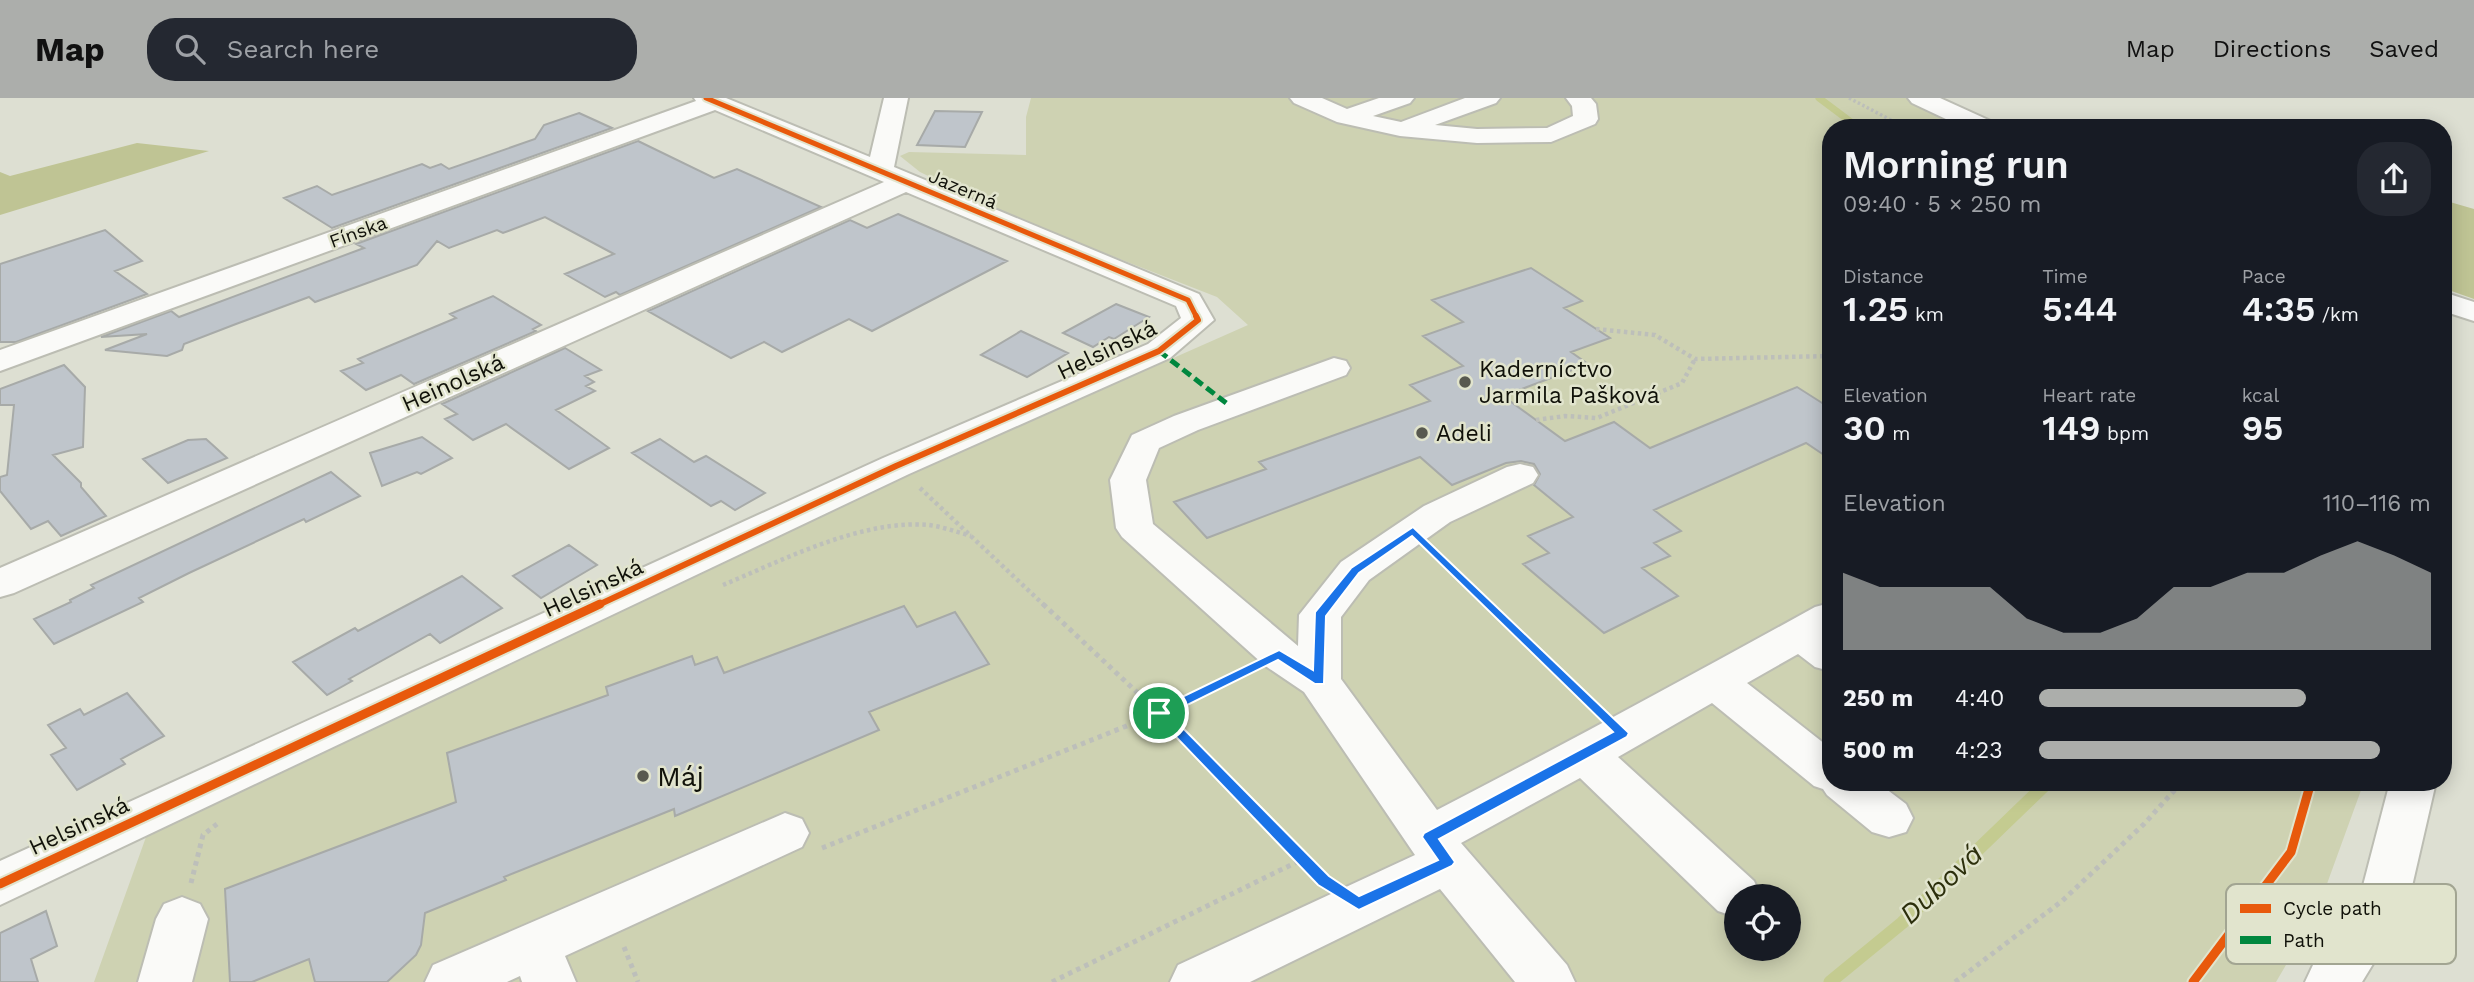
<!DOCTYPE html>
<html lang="en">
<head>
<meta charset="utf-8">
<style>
  :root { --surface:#171b24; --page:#242831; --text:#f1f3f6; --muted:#9ea1a6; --accent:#acaeab }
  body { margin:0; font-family:"Work Sans",sans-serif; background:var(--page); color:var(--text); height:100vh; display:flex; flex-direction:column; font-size:26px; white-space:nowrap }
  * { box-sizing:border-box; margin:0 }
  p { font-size:23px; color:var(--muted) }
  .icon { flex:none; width:38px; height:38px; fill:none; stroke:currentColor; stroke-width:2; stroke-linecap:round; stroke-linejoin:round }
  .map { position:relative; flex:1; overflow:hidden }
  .details { position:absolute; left:1822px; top:21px; width:630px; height:672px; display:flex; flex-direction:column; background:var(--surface); border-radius:28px; box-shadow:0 4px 18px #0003 }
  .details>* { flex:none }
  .buttons { position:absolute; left:1724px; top:786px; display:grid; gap:14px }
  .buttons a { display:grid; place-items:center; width:77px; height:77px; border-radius:50%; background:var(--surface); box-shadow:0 4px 18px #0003; font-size:35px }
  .pin { position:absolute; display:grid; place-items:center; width:60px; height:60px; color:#fff; margin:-30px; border:4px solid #fff; border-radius:50%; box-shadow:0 2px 7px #0007 }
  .round { display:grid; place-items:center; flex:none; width:74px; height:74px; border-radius:28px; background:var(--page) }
  .headline { display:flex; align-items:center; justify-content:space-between; height:119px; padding:0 21px }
  h1 { font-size:38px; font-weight:600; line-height:52px }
  .metrics { display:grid; grid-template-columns:repeat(3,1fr); gap:10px; height:119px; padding:7px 21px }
  .metrics div { display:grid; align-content:center }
  .metrics b { font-size:35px; font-weight:600 }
  .metrics small { font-size:19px; font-weight:400 }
  .metrics p { font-size:19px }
  .chart { height:196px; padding:14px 21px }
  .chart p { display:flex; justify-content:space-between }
  .chart svg { width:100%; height:126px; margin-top:7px; fill:var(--accent); opacity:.7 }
  ul { padding:0 21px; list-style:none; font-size:23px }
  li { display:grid; grid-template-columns:112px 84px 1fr; align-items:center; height:52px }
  li i { height:18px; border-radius:9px; background:var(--accent) }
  header { display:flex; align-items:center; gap:42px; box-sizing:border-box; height:98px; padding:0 35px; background:var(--accent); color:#111 }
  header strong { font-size:33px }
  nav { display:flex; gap:38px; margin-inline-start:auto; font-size:24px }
  .search { width:490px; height:63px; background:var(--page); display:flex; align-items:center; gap:18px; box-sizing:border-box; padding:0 24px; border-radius:28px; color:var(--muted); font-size:26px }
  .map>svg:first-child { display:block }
  .green { fill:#ced2b2; fill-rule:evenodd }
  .forest { fill:#bfc494 }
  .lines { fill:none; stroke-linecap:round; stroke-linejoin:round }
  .stream-far1 { stroke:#c4cb90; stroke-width:7 }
  .stream { stroke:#c4cb90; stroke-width:13 }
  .building { fill:#bfc5cb; stroke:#a7aaa8; stroke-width:2 }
  .minor-casing { stroke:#bcbdb3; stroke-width:4 }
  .path-far2 { stroke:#bdbfba; stroke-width:3.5; stroke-dasharray:2.5 2.5; stroke-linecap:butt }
  .path-far1 { stroke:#bdbfba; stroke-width:4.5; stroke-dasharray:3.5 3.5; stroke-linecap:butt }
  .path { stroke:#bdbfba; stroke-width:5; stroke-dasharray:4.5 4.5; stroke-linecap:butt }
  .minor { fill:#fafaf8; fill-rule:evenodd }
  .quiet { stroke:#00873e; stroke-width:5; stroke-dasharray:10 5; stroke-linecap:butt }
  .cycleway-far2-casing { stroke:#e1e4cd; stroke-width:9 }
  .cycleway-far1-casing { stroke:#e1e4cd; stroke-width:10 }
  .cycleway-casing { stroke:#e1e4cd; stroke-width:13 }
  .cycleway-far2 { stroke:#e8590c; stroke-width:5 }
  .cycleway-far1 { stroke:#e8590c; stroke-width:6 }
  .cycleway { stroke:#e8590c; stroke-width:9 }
  .route { fill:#1a73e8; stroke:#fff; stroke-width:2; fill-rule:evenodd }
  .poi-dot { fill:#58594f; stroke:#e1e4cd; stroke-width:2.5 }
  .labels { text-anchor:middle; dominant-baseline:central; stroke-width:5; stroke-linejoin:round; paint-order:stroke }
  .far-street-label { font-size:19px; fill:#101109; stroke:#e1e4cd }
  .street-label { font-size:23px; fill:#101109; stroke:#e1e4cd }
  .poi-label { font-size:23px; fill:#101109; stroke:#e1e4cd; text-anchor:start }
  .near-poi-label { font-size:28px; fill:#101109; stroke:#e1e4cd; text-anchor:start }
  .near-water-label { font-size:28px; font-style:italic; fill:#2c2f0c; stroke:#e1e4cd }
  .key { fill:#e1e4cd; stroke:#a2a592; stroke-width:2 }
  .key-label { font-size:19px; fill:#101109 }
</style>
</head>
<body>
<header>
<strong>Map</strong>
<div class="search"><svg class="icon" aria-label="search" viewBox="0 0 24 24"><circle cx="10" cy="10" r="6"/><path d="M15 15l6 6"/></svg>Search here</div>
<nav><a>Map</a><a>Directions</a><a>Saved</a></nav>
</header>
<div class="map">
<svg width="2474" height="884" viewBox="0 0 2474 884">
  <rect width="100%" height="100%" fill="#dddfd2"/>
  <path class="green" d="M 1031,0 L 1906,0 L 1973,30 L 1830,30 L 1830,684 L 2364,684 L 2316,816 L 2276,884 L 94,884 L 146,739 L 890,385 L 1248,227 L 1217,199 L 1012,119 L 920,74 L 900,58 L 909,54 L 1026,57 L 1026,19 ZM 1736,798 L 1788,798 L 1788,850 L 1736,850 Z"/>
  <path class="forest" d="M 137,45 L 209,53 L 0,117 L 0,74 L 10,78 Z
    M 2443,102 L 2474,111 L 2474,201 L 2443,190 Z"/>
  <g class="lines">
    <path class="stream-far1" d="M 1819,0 L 1859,30
      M 1856,28 L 1877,30"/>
    <path class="stream" d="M 1830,884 L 1902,825 L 2048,684"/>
  </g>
  <path class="building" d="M 935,13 L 982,14 L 965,49 L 917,47 Z
    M 579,15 L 612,30 L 332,130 L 284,100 L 317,88 L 332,97 L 422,66 L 430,70 L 441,66 L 449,71 L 535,41 L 544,27 Z
    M 638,43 L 714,80 L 737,71 L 821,109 L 620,197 L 616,194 L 605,199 L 565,176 L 614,156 L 545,119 L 503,135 L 497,132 L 449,150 L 437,143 L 417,167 L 315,204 L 309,199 L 236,226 L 184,246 L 182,252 L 167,258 L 105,252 L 147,236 L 101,239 L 171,213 L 179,219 L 364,150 L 356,146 Z
    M 898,116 L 1007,163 L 872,233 L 849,221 L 782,254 L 764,244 L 731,260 L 648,213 L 850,122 L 867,130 Z
    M 105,132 L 142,163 L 115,173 L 147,196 L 16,244 L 0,244 L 0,166 Z
    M 1531,170 L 1582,203 L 1564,210 L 1610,240 L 1571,254 L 1588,266 L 1503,298 L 1565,343 L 1614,324 L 1650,350 L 1797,289 L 1830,310 L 1830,361 L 1806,345 L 1654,412 L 1681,433 L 1654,445 L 1670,458 L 1642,470 L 1678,498 L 1604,535 L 1523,466 L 1549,455 L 1528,438 L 1573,419 L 1534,387 L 1540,376 L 1534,366 L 1521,363 L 1506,365 L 1452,387 L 1420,359 L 1207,440 L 1174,404 L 1266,371 L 1259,364 L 1430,303 L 1410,287 L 1463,268 L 1423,238 L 1463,224 L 1432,202 Z
    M 493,198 L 541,227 L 533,231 L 536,233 L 414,286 L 401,277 L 366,292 L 341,273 L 363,265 L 358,261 L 456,220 L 450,216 Z
    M 1116,206 L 1149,219 L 1114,241 L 1109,239 L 1093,249 L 1063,235 Z
    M 1021,233 L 1068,255 L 1027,279 L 981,257 Z
    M 565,250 L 601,272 L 585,278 L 594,284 L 586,288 L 595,293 L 556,312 L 609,350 L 569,371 L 506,326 L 473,342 L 445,321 L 457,316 L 442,306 Z
    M 64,267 L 85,289 L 83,349 L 53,357 L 81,385 L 81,389 L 106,418 L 61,438 L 48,423 L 31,431 L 0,393 L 0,379 L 7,377 L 14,307 L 0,307 L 0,291 Z
    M 422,339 L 452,360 L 421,376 L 417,374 L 382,388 L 370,355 Z
    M 206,341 L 227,360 L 168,385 L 143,361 L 188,342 Z
    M 660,341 L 694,364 L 706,358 L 765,395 L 735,412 L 721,403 L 711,408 L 632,355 Z
    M 331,374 L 360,398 L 306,424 L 304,421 L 189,475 L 139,500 L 143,504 L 54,546 L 34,521 L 71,504 L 70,502 L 94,490 L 91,487 Z
    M 569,447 L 597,467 L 541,500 L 513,478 Z
    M 462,478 L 502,510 L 440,545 L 430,536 L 349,581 L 352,583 L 327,597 L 293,564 L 355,530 L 358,533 Z
    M 904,508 L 917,529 L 955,514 L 989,566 L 869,614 L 879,632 L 675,718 L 674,711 L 504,779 L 506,782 L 425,815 L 421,847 L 416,857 L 387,884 L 315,884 L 309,861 L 252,884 L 230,884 L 225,791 L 456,704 L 447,655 L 608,597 L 606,589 L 692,558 L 695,567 L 717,559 L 724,575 Z
    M 127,595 L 164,638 L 121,661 L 125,666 L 77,692 L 51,657 L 66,650 L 48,627 L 80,611 L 84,617 Z
    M 46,813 L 57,848 L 31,861 L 38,884 L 0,884 L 0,835 Z"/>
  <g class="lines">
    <defs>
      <path id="minor" d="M 694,0 L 726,0 L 870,59 L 884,0 L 908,0 L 894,69 L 1199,196 L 1214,222 L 1170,260 L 909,376 L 0,807 L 0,763 L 883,360 L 1148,246 L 1181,220 L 1176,208 L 906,94 L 14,495 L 0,499 L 0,470 L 884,84 L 715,12 L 0,273 L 0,252 L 696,3 Z
        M 1290,0 L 1322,0 L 1347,11 L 1379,0 L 1414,0 L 1410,5 L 1373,18 L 1401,24 L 1465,0 L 1500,0 L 1496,5 L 1435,27 L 1477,31 L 1547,30 L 1573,18 L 1572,8 L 1566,0 L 1591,0 L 1596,6 L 1598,21 L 1595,26 L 1551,44 L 1477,45 L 1400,38 L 1337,24 L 1294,5 Z
        M 1908,0 L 1940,0 L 1995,25 L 1998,30 L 1965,30 L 1912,5 Z
        M 2443,194 L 2474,204 L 2474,223 L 2443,213 Z
        M 1334,260 L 1346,263 L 1350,270 L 1346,277 L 1198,332 L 1159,350 L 1146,382 L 1153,426 L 1298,548 L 1299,517 L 1341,464 L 1424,408 L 1507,369 L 1520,366 L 1533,369 L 1538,377 L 1533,385 L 1450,424 L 1369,482 L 1341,519 L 1341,581 L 1437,712 C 1565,646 1690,578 1815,509 L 1830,505 L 1830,573 L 1815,569 L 1798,556 L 1747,585 L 1830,650 L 1830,684 L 1877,684 L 1906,706 L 1913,720 L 1906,734 L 1889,739 L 1872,734 L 1827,697 L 1823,691 L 1814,688 L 1712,605 L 1618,659 L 1754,783 L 1761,798 L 1736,798 L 1736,819 L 1718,813 L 1580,680 L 1461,745 L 1567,867 L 1575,884 L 1515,884 L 1440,791 L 1250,884 L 1170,884 L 1178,867 L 1415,757 L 1304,594 L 1264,567 L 1122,439 L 1116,430 L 1110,382 L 1132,337 L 1174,318 Z
        M 2390,684 L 2436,684 L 2407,810 L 2362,884 L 2305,884 L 2313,867 L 2359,803 Z
        M 785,715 L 802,721 L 809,735 L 802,749 L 565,858 L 576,884 L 522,884 L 520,878 L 507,884 L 425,884 L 433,867 Z
        M 182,799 L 200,806 L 208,821 L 192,884 L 138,884 L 156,821 L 164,806 Z"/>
    </defs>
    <use href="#minor" class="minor-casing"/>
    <path class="path-far2" d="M 1849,0 L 1906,30"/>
    <path class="path-far1" d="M 1596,231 L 1655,237 L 1695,261 L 1830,258
      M 1536,322 L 1565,318 L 1597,320 L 1682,285 L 1695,261
      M 920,390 L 1045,508
      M 1437,456 L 1491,508
      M 723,487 C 783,462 862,421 929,427 C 943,429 957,434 971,438"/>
    <path class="path" d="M 1043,506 L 1159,615 L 1246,572
      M 1489,506 L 1597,610
      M 822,750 L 1159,615 L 1323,782
      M 191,785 L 203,737 L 217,726
      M 624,849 L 638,884
      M 1052,884 L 1303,761
      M 1955,884 L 2062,803 L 2144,726 L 2182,684"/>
    <use href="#minor" class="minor"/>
    <path class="quiet" d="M 1159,253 L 1230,308"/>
    <defs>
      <path id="cycleway-far2" d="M 706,0 L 1188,202 L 1197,220"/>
      <path id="cycleway-far1" d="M 596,508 L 896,368 L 1159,253 L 1198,222 L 1196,218"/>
      <path id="cycleway" d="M 0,786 L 600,506
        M 2193,884 L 2291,754 L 2311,684"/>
    </defs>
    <use href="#cycleway-far2" class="cycleway-far2-casing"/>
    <use href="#cycleway-far1" class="cycleway-far1-casing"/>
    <use href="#cycleway" class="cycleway-casing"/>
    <use href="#cycleway-far2" class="cycleway-far2"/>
    <use href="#cycleway-far1" class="cycleway-far1"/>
    <use href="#cycleway" class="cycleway"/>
  </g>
  <path class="route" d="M 1413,429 L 1629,635 L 1627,639 L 1439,741 L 1455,764 L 1452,768 L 1359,812 L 1318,787 L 1153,615 L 1155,612 L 1279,552 L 1313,572 L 1315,514 L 1351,470 ZM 1412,438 L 1613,634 L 1424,735 L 1422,739 L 1438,762 L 1359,798 L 1329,778 L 1169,616 L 1278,562 L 1315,586 L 1324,586 L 1326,518 L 1359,475 Z"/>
  <g class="poi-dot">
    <circle cx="1465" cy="284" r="7"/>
    <circle cx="1422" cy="335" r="7"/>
    <circle cx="643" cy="678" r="7"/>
  </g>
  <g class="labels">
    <g class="far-street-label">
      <text transform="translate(963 91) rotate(23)">Jazerná</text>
      <text transform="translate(358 134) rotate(-20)">Fínska</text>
    </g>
    <g class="street-label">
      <text transform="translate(1107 252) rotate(-26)">Helsinská</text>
      <text transform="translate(453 285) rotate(-24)">Heinolská</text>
      <text transform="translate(593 490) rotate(-25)">Helsinská</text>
      <text transform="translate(79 728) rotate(-25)">Helsinská</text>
    </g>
    <g class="poi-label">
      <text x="1479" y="271">Kaderníctvo<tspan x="1479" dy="26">Jarmila Pašková</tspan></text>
      <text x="1436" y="335">Adeli</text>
    </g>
    <g class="near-poi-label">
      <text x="657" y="678">Máj</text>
    </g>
    <g class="near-water-label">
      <text transform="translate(1941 786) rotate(-43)">Dubová</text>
    </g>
  </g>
  <rect x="2226" y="786" width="230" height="80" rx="10" class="key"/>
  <rect x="2240" y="806" width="31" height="9" fill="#e8590c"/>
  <rect x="2240" y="838" width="31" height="8" fill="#00873e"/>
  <g class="key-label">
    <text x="2283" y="817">Cycle path</text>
    <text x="2283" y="849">Path</text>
  </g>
</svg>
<div class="buttons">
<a><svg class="icon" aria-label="locate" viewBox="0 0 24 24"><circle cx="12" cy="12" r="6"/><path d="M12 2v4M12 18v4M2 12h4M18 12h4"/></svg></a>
</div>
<div class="pin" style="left:1159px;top:615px;background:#1e9e55"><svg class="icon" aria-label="arrive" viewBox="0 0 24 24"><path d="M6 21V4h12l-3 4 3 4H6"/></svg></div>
<section class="details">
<div class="headline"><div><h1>Morning run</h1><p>09:40 · 5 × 250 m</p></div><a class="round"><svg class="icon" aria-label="share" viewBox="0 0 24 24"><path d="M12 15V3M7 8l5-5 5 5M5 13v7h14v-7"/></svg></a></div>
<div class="metrics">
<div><p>Distance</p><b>1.25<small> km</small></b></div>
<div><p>Time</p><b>5:44</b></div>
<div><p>Pace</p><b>4:35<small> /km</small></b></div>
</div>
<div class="metrics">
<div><p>Elevation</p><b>30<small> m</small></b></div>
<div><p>Heart rate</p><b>149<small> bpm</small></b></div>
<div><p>kcal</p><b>95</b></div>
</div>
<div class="chart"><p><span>Elevation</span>110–116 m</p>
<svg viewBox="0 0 160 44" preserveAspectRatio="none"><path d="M0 44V17L10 22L20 22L30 22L40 22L50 33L60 38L70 38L80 33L90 22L100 22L110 17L120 17L130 11L140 6L150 11L160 17V44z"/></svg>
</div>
<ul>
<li><b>250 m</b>4:40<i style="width:68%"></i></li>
<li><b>500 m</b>4:23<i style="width:87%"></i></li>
</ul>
</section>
</div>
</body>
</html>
